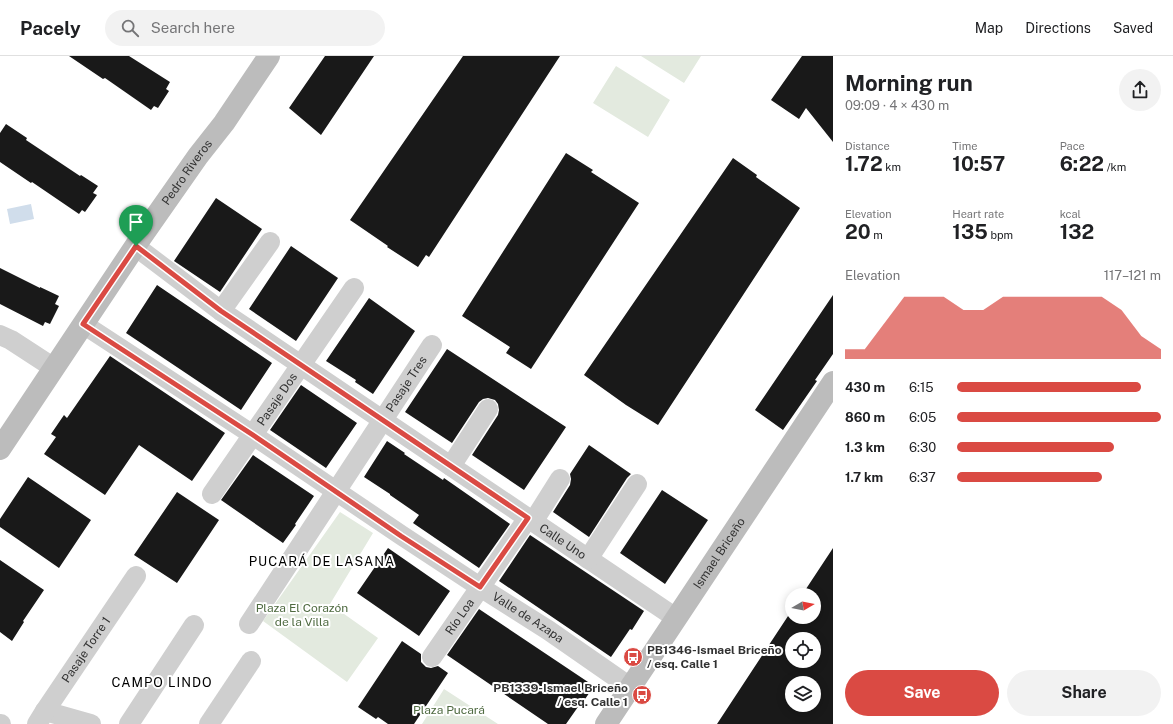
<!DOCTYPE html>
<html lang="en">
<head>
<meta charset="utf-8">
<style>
  :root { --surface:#fff; --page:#f2f2f2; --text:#202124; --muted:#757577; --line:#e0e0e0; --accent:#da4a43 }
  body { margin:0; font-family:"Public Sans",sans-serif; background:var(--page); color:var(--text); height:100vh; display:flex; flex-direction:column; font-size:15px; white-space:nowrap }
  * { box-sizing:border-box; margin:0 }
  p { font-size:13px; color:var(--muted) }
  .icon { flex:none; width:22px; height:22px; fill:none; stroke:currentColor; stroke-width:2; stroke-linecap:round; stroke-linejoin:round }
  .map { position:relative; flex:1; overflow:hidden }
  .panel { display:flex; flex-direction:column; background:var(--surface); width:340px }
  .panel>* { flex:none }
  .needle { width:26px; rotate:80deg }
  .buttons { position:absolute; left:785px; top:532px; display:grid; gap:8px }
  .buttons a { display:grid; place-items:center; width:36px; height:36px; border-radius:50%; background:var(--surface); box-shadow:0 2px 10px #0003; font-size:20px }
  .pin { position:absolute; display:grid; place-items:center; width:34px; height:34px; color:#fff; margin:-41px -17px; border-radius:50% 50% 50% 0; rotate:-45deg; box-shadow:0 0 4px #0007 }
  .pin .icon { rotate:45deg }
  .round { display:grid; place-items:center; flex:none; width:42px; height:42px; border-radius:21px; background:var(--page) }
  .headline { display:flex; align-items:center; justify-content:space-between; height:68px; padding:0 12px }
  h1 { font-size:22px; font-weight:700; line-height:30px }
  .figures { display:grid; grid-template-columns:repeat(3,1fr); gap:6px; height:68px; padding:4px 12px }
  .figures div { display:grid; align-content:center }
  .figures b { font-size:20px; font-weight:700 }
  .figures small { font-size:11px; font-weight:400 }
  .figures p { font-size:11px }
  .chart { height:112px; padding:8px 12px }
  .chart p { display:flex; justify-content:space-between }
  .chart svg { width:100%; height:72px; margin-top:4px; fill:var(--accent); opacity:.7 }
  .cta { display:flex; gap:8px; margin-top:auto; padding:8px 12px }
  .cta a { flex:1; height:46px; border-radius:24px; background:var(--accent); color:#fff; font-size:16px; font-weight:700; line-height:46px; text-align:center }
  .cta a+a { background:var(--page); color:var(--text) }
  ul { padding:0 12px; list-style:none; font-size:13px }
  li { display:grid; grid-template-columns:64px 48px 1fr; align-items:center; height:30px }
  li i { height:10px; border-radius:5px; background:var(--accent) }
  header { display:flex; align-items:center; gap:24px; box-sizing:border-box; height:56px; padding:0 20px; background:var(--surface); border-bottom:1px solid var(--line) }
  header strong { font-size:19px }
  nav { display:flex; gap:22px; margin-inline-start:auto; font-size:14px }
  .search { width:280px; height:36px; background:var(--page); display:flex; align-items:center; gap:10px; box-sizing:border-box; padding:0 14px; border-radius:22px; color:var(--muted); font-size:15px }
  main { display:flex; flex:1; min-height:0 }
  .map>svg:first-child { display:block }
  .green { fill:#e3eadf }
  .water { fill:#d0ddeb }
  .building { fill:#191919; fill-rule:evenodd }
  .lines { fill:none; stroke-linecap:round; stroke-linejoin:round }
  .street { stroke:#cfcfcf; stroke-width:20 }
  .secondary { stroke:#bcbcbc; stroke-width:22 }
  .route-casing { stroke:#fff; stroke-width:8 }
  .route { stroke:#da4a43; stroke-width:5 }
  .labels { text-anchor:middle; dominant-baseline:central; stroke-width:4; stroke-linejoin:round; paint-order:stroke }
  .street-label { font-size:12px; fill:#323232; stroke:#fff }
  .park-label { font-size:12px; fill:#506b42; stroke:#fff }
  .poi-label { font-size:12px; font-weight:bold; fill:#323232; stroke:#fff; text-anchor:start }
  .neighbourhood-label { font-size:13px; letter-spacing:1px; fill:#000; stroke:#fff }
</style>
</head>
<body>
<header>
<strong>Pacely</strong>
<div class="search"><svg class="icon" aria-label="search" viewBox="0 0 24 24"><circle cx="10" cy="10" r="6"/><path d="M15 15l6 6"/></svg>Search here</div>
<nav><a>Map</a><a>Directions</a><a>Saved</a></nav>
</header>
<main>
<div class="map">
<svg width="833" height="668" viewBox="0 0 833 668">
  <rect width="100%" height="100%" fill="#fff"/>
  <path class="green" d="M 641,0 L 701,0 L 684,27 Z
    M 616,10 L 670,44 L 648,81 L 593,47 Z
    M 340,456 L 373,477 L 330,548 L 378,582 L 347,626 L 263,565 Z
    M 444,633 L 498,668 L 422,668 Z"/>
  <path class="water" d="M 31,148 L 34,163 L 10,168 L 7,153 Z"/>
  <path class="building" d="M 69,0 L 129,0 L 170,26 L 166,33 L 169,35 L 158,52 L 154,50 L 151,54 L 105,22 L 103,23 Z
    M 325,0 L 374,0 L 321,79 L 289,52 Z
    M 463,0 L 560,0 L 429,201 L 426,199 L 418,211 L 387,191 L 388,190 L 350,164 Z
    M 802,0 L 833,0 L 833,86 L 806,52 L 799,63 L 771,44 Z
    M 6,68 L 27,82 L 26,84 L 80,120 L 81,119 L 98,130 L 93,137 L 97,139 L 85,156 L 82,154 L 79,158 L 32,126 L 31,127 L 0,106 L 0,77 Z
    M 566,97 L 593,114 L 591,116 L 639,147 L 531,313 L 506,297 L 510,291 L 462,260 Z
    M 733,102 L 757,119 L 756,121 L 800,152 L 658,369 L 626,349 L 584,319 Z
    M 216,142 L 262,173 L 220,236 L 174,205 Z
    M 291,190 L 338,222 L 296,285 L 249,253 Z
    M 0,212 L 40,232 L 40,231 L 59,240 L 55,248 L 59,250 L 50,268 L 45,266 L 43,270 L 0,248 Z
    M 157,229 L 272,307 L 241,354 L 126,277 Z
    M 833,239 L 833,298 L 815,324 L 817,325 L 783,374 L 755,354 Z
    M 369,242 L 415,275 L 373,338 L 355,326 L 356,324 L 326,305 Z
    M 447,293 L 566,371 L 524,434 L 472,399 L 498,359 L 499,354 L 498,348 L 495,344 L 488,342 L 483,343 L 479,346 L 452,387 L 405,356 Z
    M 110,300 L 225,377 L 192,425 L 139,389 L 105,439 L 44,398 L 56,381 L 51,378 L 64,359 L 67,362 Z
    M 301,329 L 357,367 L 326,412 L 270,374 Z
    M 387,385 L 405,397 L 404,398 L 443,424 L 444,422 L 510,468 L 479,512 L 413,467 L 419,459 L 390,439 L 390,438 L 364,421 Z
    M 589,389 L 631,418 L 627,422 L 589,481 L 553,456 L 570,429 L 571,423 L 570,418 Z
    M 253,399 L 314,440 L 295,468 L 296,469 L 283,487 L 221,444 Z
    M 28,421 L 91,464 L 59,512 L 0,471 L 0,463 Z
    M 662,434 L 708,464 L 665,528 L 620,497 Z
    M 177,436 L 219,464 L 177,527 L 134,499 Z
    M 530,479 L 644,555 L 632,574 L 630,573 L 611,601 L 499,525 Z
    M 388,492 L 450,535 L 419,580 L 357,537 Z
    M 833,492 L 833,668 L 717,668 L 792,554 L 792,561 L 814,561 L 814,539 L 802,539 ZM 792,583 L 814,583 L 814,605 L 792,605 ZM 792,627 L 814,627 L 814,649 L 792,649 Z
    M 0,504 L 44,534 L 23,565 L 24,566 L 12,585 L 0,576 Z
    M 479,553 L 594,630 L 581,649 L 580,648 L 566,668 L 548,668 L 447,599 Z
    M 402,585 L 421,598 L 421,606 L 426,611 L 431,612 L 438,610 L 448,617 L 414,668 L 388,668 L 378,661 L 376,663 L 358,651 Z"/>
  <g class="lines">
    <g class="street">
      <path id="s1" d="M 135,190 L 221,255 L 676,562"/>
      <path d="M 221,255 L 270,186"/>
      <path id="s2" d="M 83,268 L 253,379 L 401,479 L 480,531 L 548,574 L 630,631"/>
      <path d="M 0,279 L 11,284 L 54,312"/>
      <path d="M 451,410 L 488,353"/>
      <path id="s3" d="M 212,438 L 354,232"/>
      <path d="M 533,466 L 560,423"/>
      <path d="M 588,503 L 637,428"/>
      <path id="s4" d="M 249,568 L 432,289"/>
      <path id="s5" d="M 432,601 L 528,462"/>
      <path d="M 45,655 L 91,668"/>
      <path d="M 0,668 L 1,668"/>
      <path id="s6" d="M 37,668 L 45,655 L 136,520"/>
      <path d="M 129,668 L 194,569"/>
      <path d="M 209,668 L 251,605"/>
    </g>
    <g class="secondary">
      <path id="s7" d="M 0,393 L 142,180 L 198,100 L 224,67 L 269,0"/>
      <path id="s8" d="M 606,668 L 833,326"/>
    </g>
  </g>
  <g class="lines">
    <defs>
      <path id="route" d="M 136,190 L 221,255 L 528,462 L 480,531 L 401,480 L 253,379 L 83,268 Z"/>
    </defs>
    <use href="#route" class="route-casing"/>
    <use href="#route" class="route"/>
  </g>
  <defs>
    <symbol id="bus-disc" viewBox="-11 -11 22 22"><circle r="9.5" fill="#da4a43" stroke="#fff"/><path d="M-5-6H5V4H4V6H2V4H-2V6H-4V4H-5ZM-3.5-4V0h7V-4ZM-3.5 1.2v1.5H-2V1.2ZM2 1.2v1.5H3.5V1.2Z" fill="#fff"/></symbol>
  </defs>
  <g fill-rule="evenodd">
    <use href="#bus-disc" x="622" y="590" width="22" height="22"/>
    <use href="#bus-disc" x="631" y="628" width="22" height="22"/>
  </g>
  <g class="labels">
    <g class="street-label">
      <text stroke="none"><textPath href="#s7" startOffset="334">Pedro Riveros</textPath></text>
      <text stroke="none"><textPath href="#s4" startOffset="287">Pasaje Tres</textPath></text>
      <text stroke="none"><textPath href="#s3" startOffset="115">Pasaje Dos</textPath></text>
      <text stroke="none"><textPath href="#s1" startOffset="520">Calle Uno</textPath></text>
      <text stroke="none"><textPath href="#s8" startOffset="205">Ismael Briceño</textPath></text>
      <text stroke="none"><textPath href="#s5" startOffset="49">Río Loa</textPath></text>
      <text stroke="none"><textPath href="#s2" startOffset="533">Valle de Azapa</textPath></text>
      <text stroke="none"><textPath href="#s6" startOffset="89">Pasaje Torre 1</textPath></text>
    </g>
    <g class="park-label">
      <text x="302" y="552">Plaza El Corazón<tspan x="302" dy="14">de la Villa</tspan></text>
      <text x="449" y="654">Plaza Pucará</text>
    </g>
    <g class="poi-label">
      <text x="647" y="594">PB1346-Ismael Briceño<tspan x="647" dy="14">/ esq. Calle 1</tspan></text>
      <text x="628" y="632" text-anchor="end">PB1339-Ismael Briceño<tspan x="628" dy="14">/ esq. Calle 1</tspan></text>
    </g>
    <g class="neighbourhood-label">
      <text x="322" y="505">PUCARÁ DE LASANA</text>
      <text x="162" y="626">CAMPO LINDO</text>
    </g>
  </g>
</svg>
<div class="buttons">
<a><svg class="needle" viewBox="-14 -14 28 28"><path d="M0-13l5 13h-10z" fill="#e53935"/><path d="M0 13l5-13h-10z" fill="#757577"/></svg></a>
<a><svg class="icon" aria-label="locate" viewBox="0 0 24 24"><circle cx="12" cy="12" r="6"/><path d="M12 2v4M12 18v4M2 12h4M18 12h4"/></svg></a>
<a><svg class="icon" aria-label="layers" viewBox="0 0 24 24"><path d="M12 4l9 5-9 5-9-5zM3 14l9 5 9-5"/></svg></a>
</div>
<div class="pin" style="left:136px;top:190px;background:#1e9e55"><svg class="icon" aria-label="arrive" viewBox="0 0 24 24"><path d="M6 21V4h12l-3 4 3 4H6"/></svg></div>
</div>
<section class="panel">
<div class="headline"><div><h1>Morning run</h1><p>09:09 · 4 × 430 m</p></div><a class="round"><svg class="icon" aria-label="share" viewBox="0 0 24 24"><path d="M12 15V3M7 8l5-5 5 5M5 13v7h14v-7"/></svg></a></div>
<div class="figures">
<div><p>Distance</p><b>1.72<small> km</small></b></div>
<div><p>Time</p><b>10:57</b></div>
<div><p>Pace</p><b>6:22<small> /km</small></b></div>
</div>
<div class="figures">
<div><p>Elevation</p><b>20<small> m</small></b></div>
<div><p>Heart rate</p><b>135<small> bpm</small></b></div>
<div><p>kcal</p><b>132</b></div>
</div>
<div class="chart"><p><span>Elevation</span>117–121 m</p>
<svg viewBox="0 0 160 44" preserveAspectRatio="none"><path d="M0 44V38L10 38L20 22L30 6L40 6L50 6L60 14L70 14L80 6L90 6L100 6L110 6L120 6L130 6L140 14L150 30L160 38V44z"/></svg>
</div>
<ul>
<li><b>430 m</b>6:15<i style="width:90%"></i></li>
<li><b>860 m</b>6:05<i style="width:100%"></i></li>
<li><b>1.3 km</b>6:30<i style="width:77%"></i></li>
<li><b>1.7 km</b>6:37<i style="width:71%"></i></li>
</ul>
<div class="cta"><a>Save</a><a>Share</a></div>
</section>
</main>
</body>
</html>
